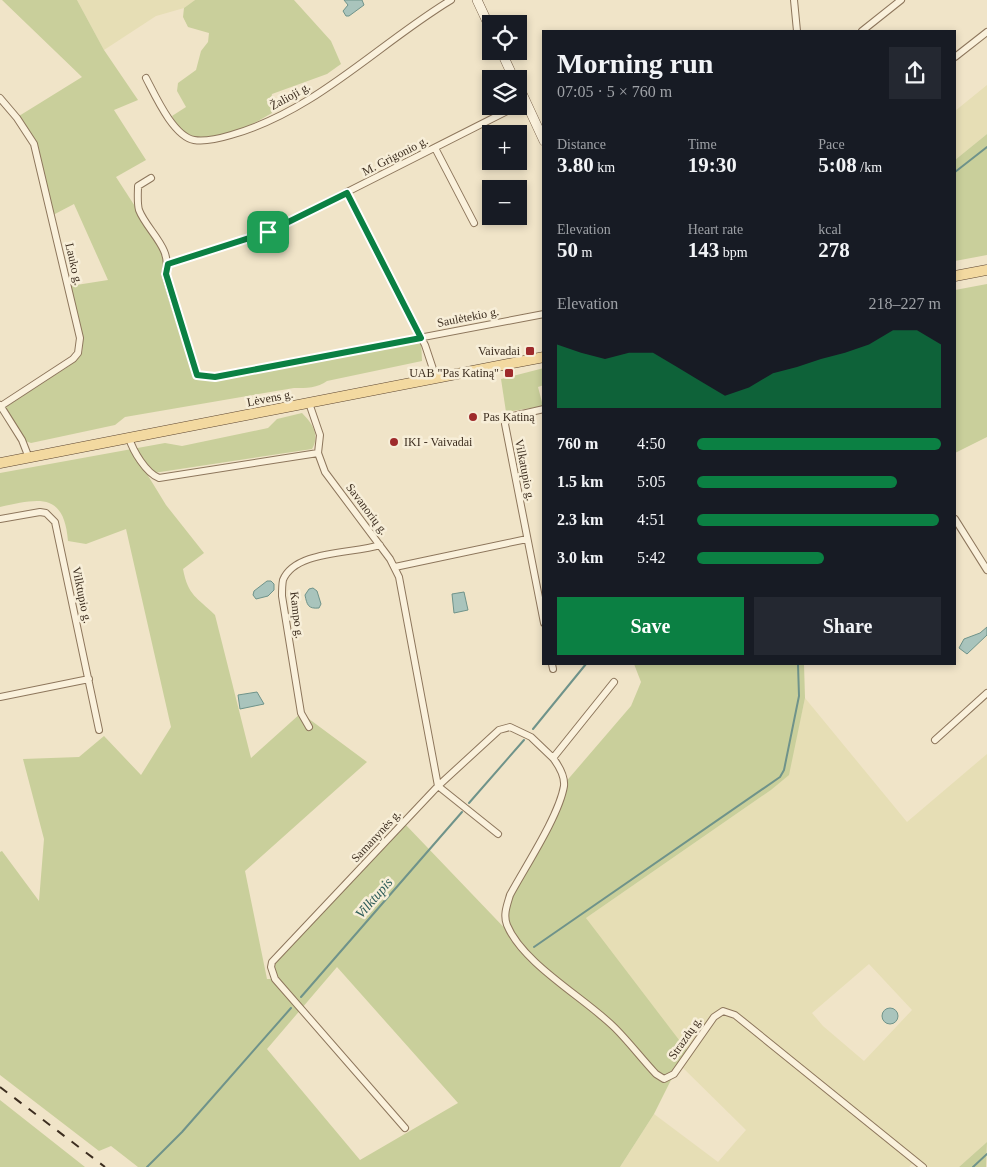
<!DOCTYPE html>
<html lang="en">
<head>
<meta charset="utf-8">
<style>
  :root { --surface:#171b24; --page:#242831; --text:#f1f3f6; --muted:#9ea1a6; --accent:#0b8043 }
  body { margin:0; font-family:"Times New Roman",serif; background:var(--page); color:var(--text); height:100vh; display:flex; flex-direction:column; font-size:19px; white-space:nowrap }
  * { box-sizing:border-box; margin:0 }
  p { font-size:16px; color:var(--muted) }
  .icon { flex:none; width:28px; height:28px; fill:none; stroke:currentColor; stroke-width:2; stroke-linecap:round; stroke-linejoin:round }
  .map { position:relative; flex:1; overflow:hidden }
  .sheet { position:absolute; left:542px; top:30px; width:414px; height:635px; display:flex; flex-direction:column; background:var(--surface); border-radius:0px; box-shadow:0 2px 8px #0003 }
  .sheet>* { flex:none }
  .buttons { position:absolute; left:482px; top:15px; display:grid; gap:10px }
  .buttons a { display:grid; place-items:center; width:45px; height:45px; border-radius:0px; background:var(--surface); box-shadow:0 2px 8px #0003; font-size:25px }
  .pin { position:absolute; display:grid; place-items:center; width:42px; height:42px; color:#fff; margin:-21px; border-radius:10px; box-shadow:0 2px 8px #0006 }
  .round { display:grid; place-items:center; flex:none; width:52px; height:52px; border-radius:0px; background:var(--page) }
  .overview { display:flex; align-items:center; justify-content:space-between; height:85px; padding:0 15px }
  h1 { font-size:28px; font-weight:700; line-height:38px }
  .stats { display:grid; grid-template-columns:repeat(3,1fr); gap:8px; height:85px; padding:5px 15px }
  .stats div { display:grid; align-content:center }
  .stats b { font-size:21px; font-weight:700 }
  .stats small { font-size:14px; font-weight:400 }
  .stats p { font-size:14px }
  .chart { height:140px; padding:10px 15px }
  .chart p { display:flex; justify-content:space-between }
  .chart svg { width:100%; height:90px; margin-top:5px; fill:var(--accent); opacity:.7 }
  .button { display:flex; gap:10px; margin-top:auto; padding:10px 15px }
  .button a { flex:1; height:58px; border-radius:0px; background:var(--accent); color:#fff; font-size:20px; font-weight:700; line-height:58px; text-align:center }
  .button a+a { background:var(--page); color:var(--text) }
  ul { padding:0 15px; list-style:none; font-size:16px }
  li { display:grid; grid-template-columns:80px 60px 1fr; align-items:center; height:38px }
  li i { height:12px; border-radius:6px; background:var(--accent) }
  .map>svg:first-child { display:block }
  .farmland { fill:#e6deb5; fill-rule:evenodd }
  .green { fill:#c9cf9b; fill-rule:evenodd }
  .water { fill:#a9c4bc; stroke:#6f938a }
  .lines { fill:none; stroke-linecap:round; stroke-linejoin:round }
  .stream { stroke:#6f938a; stroke-width:2 }
  .minor-casing { stroke:#8d765c; stroke-width:8 }
  .secondary-casing { stroke:#6f573f; stroke-width:10 }
  .primary-casing { stroke:#5b4430; stroke-width:11 }
  .minor { stroke:#faf1dc; stroke-width:6 }
  .secondary { stroke:#faf1dc; stroke-width:9 }
  .primary { stroke:#f3d9a0; stroke-width:10 }
  .rail { stroke:#3d2e20; stroke-width:2; stroke-dasharray:9 9; stroke-linecap:butt }
  .route-casing { stroke:#fff; stroke-width:10 }
  .route { stroke:#0b8043; stroke-width:6 }
  .poi-dot { fill:#9e2a2b; stroke:#f7eed8; stroke-width:2 }
  .labels { text-anchor:middle; dominant-baseline:central; stroke-width:5; stroke-linejoin:round; paint-order:stroke }
  .street-label { font-size:12px; fill:#3d2e20; stroke:#f7eed8 }
  .poi-label { font-size:12px; fill:#3d2e20; stroke:#f7eed8; text-anchor:end }
  .water-label { font-size:14px; font-style:italic; fill:#2f5d5a; stroke:#f7eed8 }
</style>
</head>
<body>
<div class="map">
<svg width="987" height="1167" viewBox="0 0 987 1167">
  <rect width="100%" height="100%" fill="#f0e4c8"/>
  <path class="farmland" d="M 77,0 L 195,0 L 184,8 L 156,16 L 104,50 Z
    M 987,85 L 987,134 L 955,160 L 955,111 Z
    M 805,698 L 907,822 L 987,754 L 987,1142 L 959,1167 L 929,1167 L 917,1158 L 909,1167 L 620,1167 L 654,1114 L 718,1162 L 746,1130 L 680,1065 L 586,918 L 771,790 L 788,775 ZM 869,964 L 912,1010 L 864,1061 L 823,1026 L 812,1013 Z"/>
  <path class="green" d="M 2,0 L 77,0 L 104,50 L 138,100 L 114,110 L 146,160 L 116,177 L 164,251 L 166,274 L 194,370 L 203,376 L 421,338 L 422,361 L 327,381 C 318,388 306,388 294,388 L 125,417 L 115,425 L 31,443 L 22,440 L 3,409 L 69,366 L 82,353 L 83,343 L 70,286 L 108,280 L 74,204 L 53,215 L 39,150 L 19,116 L 82,77 Z
    M 195,0 L 294,0 L 331,41 L 341,64 L 327,74 L 272,94 L 270,104 L 272,113 C 250,126 204,152 181,129 C 177,126 174,120 172,116 L 186,107 L 177,91 L 178,83 L 196,70 L 201,51 L 208,42 L 209,33 L 188,27 L 183,17 L 184,8 Z
    M 987,134 L 987,255 L 955,261 L 955,160 Z
    M 987,284 L 987,437 L 955,453 L 955,290 Z
    M 544,368 L 544,385 L 538,387 L 543,406 L 506,412 L 501,379 Z
    M 302,413 C 313,424 320,435 312,449 L 147,474 L 166,505 L 204,553 L 183,569 C 188,596 197,597 215,615 L 251,758 L 301,713 L 367,762 L 245,871 L 267,979 L 275,979 L 271,967 L 404,823 L 514,938 L 507,924 L 505,909 L 558,806 L 564,784 L 631,706 L 641,682 L 634,664 L 804,664 L 805,698 L 789,775 L 771,790 L 586,918 L 689,1053 L 674,1074 L 654,1114 L 620,1167 L 138,1167 L 111,1146 L 99,1151 L 0,1075 L 0,852 L 2,851 L 39,901 L 44,839 L 23,759 L 79,757 L 104,736 L 141,775 L 171,727 L 126,529 L 86,544 L 68,541 C 64,491 38,499 0,507 L 0,473 L 165,443 L 182,446 L 268,428 L 277,419 ZM 337,967 L 458,1103 L 360,1160 L 267,1049 Z
    M 0,1100 L 85,1167 L 0,1167 Z
    M 987,1142 L 986,1167 L 959,1167 Z"/>
  <path class="water" d="M 344,0 L 362,0 L 364,5 L 349,16 L 346,16 L 343,11 L 348,5 Z
    M 267,581 L 271,581 L 274,584 L 274,590 L 268,596 L 256,599 L 253,595 L 254,591 Z
    M 313,588 L 317,591 L 321,604 L 319,608 C 308,609 307,605 305,595 L 309,589 Z
    M 464,592 L 468,610 L 454,613 L 452,594 Z
    M 987,627 L 987,635 L 967,654 L 959,648 L 964,639 L 980,633 Z
    M 257,692 L 264,704 L 240,709 L 238,695 Z
    M882 1016a8 8 0 1 1 16 0a8 8 0 1 1-16 0Z"/>
  <g class="lines">
    <path class="stream" d="M 955,172 L 987,147
      M 533,729 L 586,664
      M 469,803 L 524,740
      M 534,947 L 780,777 L 784,770 L 799,696 L 798,664
      M 301,997 L 462,812
      M 147,1167 L 182,1132 L 291,1008
      M 973,1167 L 987,1154"/>
    <defs>
      <path id="minor" d="M 794,0 L 797,31
        M 862,31 L 901,0
        M 955,57 L 987,32
        M 146,78 C 155,95 173,136 194,140 C 205,142 221,138 231,135 C 316,111 378,44 451,0
        M 0,98 L 17,118 L 34,144 L 80,338 L 78,353 L 73,359 L 1,406
        M 435,148 L 474,223
        M 151,178 L 138,186 C 138,193 137,203 139,210 C 147,231 174,249 165,274 L 197,375 L 215,377 L 544,314
        M 347,193 L 425,345 L 436,378
        M 168,264 L 268,232 L 517,106
        M 309,403 L 320,435 L 318,453
        M 0,405 L 22,440 L 29,458
        M 544,409 L 508,417 L 505,424 L 544,623
        M 129,438 C 133,451 146,473 159,478 L 318,453 L 325,472 L 390,559 L 399,577 L 438,786 L 498,834
        M 0,519 L 40,512 L 46,513 L 55,522 L 99,730
        M 955,519 L 987,570
        M 395,567 L 527,539
        M 552,664 L 553,669
        M 0,697 L 89,679
        M 309,727 L 301,713 L 282,596 C 282,591 282,585 283,580 C 295,550 353,554 380,545
        M 935,740 L 987,693
        M 553,758 C 559,766 565,776 564,786 C 559,816 525,867 510,895 C 507,905 503,915 507,925 C 523,964 585,998 615,1028 C 629,1042 642,1059 656,1074 L 664,1079 L 674,1074 L 714,1017 L 723,1011 L 735,1015 L 923,1167
        M 405,1128 L 275,979 L 271,967 L 272,962 L 438,786 L 499,730 L 510,727 L 531,737 L 553,758 L 614,682"/>
      <path id="secondary" d="M 477,0 L 491,30
        M 501,51 L 514,79
        M 519,87 L 544,141"/>
      <path id="primary" d="M 955,276 L 987,270
        M 0,463 L 544,357"/>
    </defs>
    <use href="#minor" class="minor-casing"/>
    <use href="#secondary" class="secondary-casing"/>
    <use href="#primary" class="primary-casing"/>
    <use href="#minor" class="minor"/>
    <use href="#secondary" class="secondary"/>
    <use href="#primary" class="primary"/>
    <path class="rail" d="M 0,1087 L 105,1167"/>
  </g>
  <g class="lines">
    <defs>
      <path id="route" d="M 347,193 L 421,338 L 215,377 L 197,375 L 166,274 L 168,264 L 268,232 Z"/>
    </defs>
    <use href="#route" class="route-casing"/>
    <use href="#route" class="route"/>
  </g>
  <g class="poi-dot">
    <rect x="525" y="346" width="10" height="10" rx="2.5"/>
    <rect x="504" y="368" width="10" height="10" rx="2.5"/>
    <circle cx="473" cy="417" r="5"/>
    <circle cx="394" cy="442" r="5"/>
  </g>
  <g class="labels">
    <g class="street-label">
      <text transform="translate(290 96) rotate(-29)">Žalioji g.</text>
      <text transform="translate(395 156) rotate(-27)">M. Grigonio g.</text>
      <text transform="translate(74 264) rotate(77)">Lauko g.</text>
      <text transform="translate(468 317) rotate(-11)">Saulėtekio g.</text>
      <text transform="translate(270 398) rotate(-11)">Lėvens g.</text>
      <text transform="translate(525 470) rotate(79)">Vilkatupio g.</text>
      <text transform="translate(367 509) rotate(53)">Savanorių g.</text>
      <text transform="translate(82 595) rotate(78)">Vilktupio g.</text>
      <text transform="translate(297 615) rotate(83)">Kampo g.</text>
      <text transform="translate(376 836) rotate(-47)">Samanynės g.</text>
      <text transform="translate(685 1038) rotate(-55)">Strazdų g.</text>
    </g>
    <g class="poi-label">
      <text x="520" y="351">Vaivadai</text>
      <text x="499" y="373">UAB "Pas Katiną"</text>
      <text x="483" y="417" text-anchor="start">Pas Katiną</text>
      <text x="404" y="442" text-anchor="start">IKI - Vaivadai</text>
    </g>
    <g class="water-label">
      <text transform="translate(374 898) rotate(-49)">Vilktupis</text>
    </g>
  </g>
</svg>
<div class="buttons">
<a><svg class="icon" aria-label="locate" viewBox="0 0 24 24"><circle cx="12" cy="12" r="6"/><path d="M12 2v4M12 18v4M2 12h4M18 12h4"/></svg></a>
<a><svg class="icon" aria-label="layers" viewBox="0 0 24 24"><path d="M12 4l9 5-9 5-9-5zM3 14l9 5 9-5"/></svg></a>
<a>+</a>
<a>−</a>
</div>
<div class="pin" style="left:268px;top:232px;background:#1e9e55"><svg class="icon" aria-label="arrive" viewBox="0 0 24 24"><path d="M6 21V4h12l-3 4 3 4H6"/></svg></div>
<section class="sheet">
<div class="overview"><div><h1>Morning run</h1><p>07:05 · 5 × 760 m</p></div><a class="round"><svg class="icon" aria-label="share" viewBox="0 0 24 24"><path d="M12 15V3M7 8l5-5 5 5M5 13v7h14v-7"/></svg></a></div>
<div class="stats">
<div><p>Distance</p><b>3.80<small> km</small></b></div>
<div><p>Time</p><b>19:30</b></div>
<div><p>Pace</p><b>5:08<small> /km</small></b></div>
</div>
<div class="stats">
<div><p>Elevation</p><b>50<small> m</small></b></div>
<div><p>Heart rate</p><b>143<small> bpm</small></b></div>
<div><p>kcal</p><b>278</b></div>
</div>
<div class="chart"><p><span>Elevation</span>218–227 m</p>
<svg viewBox="0 0 160 44" preserveAspectRatio="none"><path d="M0 44V13L10 17L20 20L30 17L40 17L50 24L60 31L70 38L80 34L90 27L100 24L110 20L120 17L130 13L140 6L150 6L160 13V44z"/></svg>
</div>
<ul>
<li><b>760 m</b>4:50<i style="width:100%"></i></li>
<li><b>1.5 km</b>5:05<i style="width:82%"></i></li>
<li><b>2.3 km</b>4:51<i style="width:99%"></i></li>
<li><b>3.0 km</b>5:42<i style="width:52%"></i></li>
</ul>
<div class="button"><a>Save</a><a>Share</a></div>
</section>
</div>
</body>
</html>
